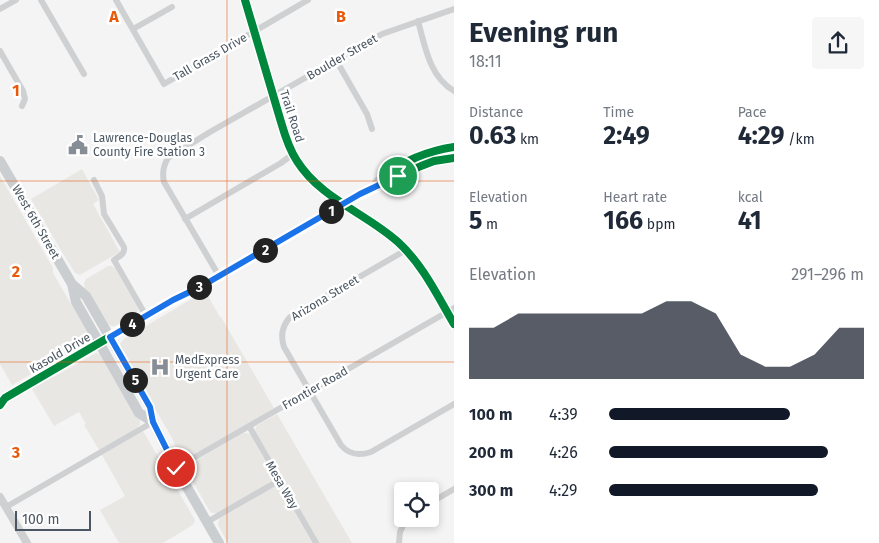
<!DOCTYPE html>
<html lang="en">
<head>
<meta charset="utf-8">
<style>
  :root { --surface:#fff; --page:#f6f6f7; --text:#1f2937; --muted:#747a83; --accent:#111827 }
  body { margin:0; font-family:"Fira Sans",sans-serif; background:var(--page); color:var(--text); height:100vh; display:flex; flex-direction:column; font-size:19px; white-space:nowrap }
  * { box-sizing:border-box; margin:0 }
  p { font-size:16px; color:var(--muted) }
  .icon { flex:none; width:28px; height:28px; fill:none; stroke:currentColor; stroke-width:2; stroke-linecap:round; stroke-linejoin:round }
  .map { position:relative; flex:1; overflow:hidden }
  .details { display:flex; flex-direction:column; background:var(--surface); width:425px }
  .details>* { flex:none }
  .fabs { position:absolute; left:394px; top:482px; display:grid; gap:10px }
  .fabs a { display:grid; place-items:center; width:45px; height:45px; border-radius:5px; background:var(--surface); box-shadow:0 2px 8px #0003; font-size:25px }
  .scale { position:absolute; left:15px; bottom:12px; width:76px; box-sizing:border-box; padding-left:5px; border:2px solid #4a5661; border-top:0; font-size:14px; line-height:18px; white-space:nowrap; color:#4a5661; -webkit-text-stroke:4px #fff; paint-order:stroke }
  .pin { position:absolute; display:grid; place-items:center; width:42px; height:42px; color:#fff; margin:-21px; border:2px solid #fff; border-radius:50%; box-shadow:0 1px 5px #0007 }
  .km { position:absolute; width:25px; height:25px; margin:-12px; border-radius:50%; background:#222; color:#fff; font-size:14px; line-height:25px; text-align:center }
  .round { display:grid; place-items:center; flex:none; width:52px; height:52px; border-radius:5px; background:var(--page) }
  .head { display:flex; align-items:center; justify-content:space-between; height:85px; padding:0 15px }
  h1 { font-size:28px; font-weight:700; line-height:38px }
  .metrics { display:grid; grid-template-columns:repeat(3,1fr); gap:8px; height:85px; padding:5px 15px }
  .metrics div { display:grid; align-content:center }
  .metrics b { font-size:25px; font-weight:700 }
  .metrics small { font-size:14px; font-weight:400 }
  .metrics p { font-size:14px }
  .chart { height:140px; padding:10px 15px }
  .chart p { display:flex; justify-content:space-between }
  .chart svg { width:100%; height:90px; margin-top:5px; fill:var(--accent); opacity:.7 }
  ul { padding:0 15px; list-style:none; font-size:16px }
  li { display:grid; grid-template-columns:80px 60px 1fr; align-items:center; height:38px }
  li i { height:12px; border-radius:6px; background:var(--accent) }
  main { display:flex; flex:1; min-height:0 }
  .map>svg:first-child { display:block }
  .commercial { fill:#e8e7e3 }
  .lines { fill:none; stroke-linecap:round; stroke-linejoin:round }
  .minor { stroke:#ced0d2; stroke-width:6 }
  .tertiary { stroke:#ced0d2; stroke-width:8 }
  .secondary { stroke:#ced0d4; stroke-width:9 }
  .primary { stroke:#caced1; stroke-width:10 }
  .cycleway-casing { stroke:#fff; stroke-width:11 }
  .cycleway { stroke:#00873e; stroke-width:8 }
  .route-casing { stroke:#fff; stroke-width:10 }
  .route { stroke:#1a73e8; stroke-width:6 }
  .grid { fill:none; stroke:#e8590c; stroke-width:1; stroke-opacity:0.55 }
  .labels { text-anchor:middle; dominant-baseline:central; stroke-width:5; stroke-linejoin:round; paint-order:stroke }
  .street-label { font-size:12px; fill:#4a5661; stroke:#fff }
  .poi-label { font-size:12px; fill:#4a5661; stroke:#fff; text-anchor:start }
  .grid-label { font-size:16px; text-anchor:middle; font-weight:bold; fill:#e8590c; stroke:#fff; stroke-width:5; stroke-linejoin:round; paint-order:stroke }
</style>
</head>
<body>
<main>
<div class="map">
<svg width="454" height="543" viewBox="0 0 454 543">
  <rect width="100%" height="100%" fill="#f4f4f4"/>
  <path class="commercial" d="M 82,169 L 99,200 L 93,204 L 120,252 L 80,275 L 75,273 L 62,252 L 31,199 Z
    M 0,176 L 53,268 L 53,273 L 88,333 L 89,338 L 86,343 L 12,385 L 0,364 Z
    M 108,266 L 112,266 L 116,270 L 138,309 L 136,314 L 115,326 L 111,326 L 105,323 L 84,286 L 84,283 L 86,279 Z
    M 205,291 L 220,317 L 221,317 L 274,408 L 188,458 L 183,459 L 180,456 L 172,438 L 121,350 L 119,345 L 124,339 Z
    M 96,353 L 100,354 L 140,420 L 140,424 L 137,428 L 99,450 L 84,425 L 86,424 L 79,412 L 54,426 L 32,389 Z
    M 277,414 L 352,543 L 319,543 L 255,431 L 256,426 Z
    M 143,431 L 195,520 L 194,523 L 191,526 L 163,543 L 119,543 L 100,510 L 125,496 L 102,455 Z
    M 243,433 L 246,433 L 250,434 L 273,475 L 273,480 L 272,482 L 218,513 L 212,513 L 209,510 L 188,473 L 187,468 L 190,464 Z
    M 275,486 L 281,488 L 312,543 L 228,543 L 219,527 L 218,524 L 219,519 Z"/>
  <g class="lines">
    <path class="minor" d="M 41,0 L 84,74
      M 116,0 L 164,84 L 308,0
      M 0,9 L 16,0
      M 418,21 C 425,46 429,76 454,91
      M 133,29 L 172,7
      M 0,51 L 23,91 L 25,99 L 22,106
      M 336,60 L 367,114 L 372,129
      M 94,180 L 102,196 L 104,214 L 124,247 C 125,255 119,256 114,260 L 146,316
      M 185,219 L 281,163 L 293,154
      M 406,250 L 290,317 C 282,326 280,335 284,347 L 341,445 C 349,455 359,456 371,452 L 454,404
      M 219,276 L 164,182 C 162,173 163,166 168,158 L 210,132 L 382,34 L 454,9
      M 249,426 L 316,543
      M 176,468 L 454,308
      M 430,503 L 454,489
      M 6,507 L 153,422
      M 207,522 L 280,480
      M 399,543 L 400,532 L 406,519"/>
    <path class="tertiary" d="M 245,0 L 281,122 C 285,136 289,149 297,161 C 321,199 366,213 398,242 C 423,265 437,295 454,324
      M 0,497 L 27,543"/>
    <path class="secondary" d="M 377,182 C 400,164 424,151 454,147
      M 0,405 L 5,398 L 166,304 L 202,286 L 361,194 L 421,166 L 434,161 L 454,158"/>
    <path class="primary" d="M 0,161 L 72,284 L 76,302 L 139,413 L 153,422
      M 72,284 L 86,296 L 150,407 L 153,422 L 176,468 L 219,543"/>
    <defs>
      <path id="cycleway" d="M 245,0 L 281,122 C 285,136 289,149 297,161 C 321,199 366,213 398,242 C 423,265 437,295 454,324
        M 384,176 C 405,160 428,151 454,147
        M 0,405 L 5,398 L 166,304 L 202,286 L 361,194 L 421,166 L 434,161 L 454,158"/>
    </defs>
    <use href="#cycleway" class="cycleway-casing"/>
    <use href="#cycleway" class="cycleway"/>
  </g>
  <g class="lines">
    <defs>
      <path id="route" d="M 176,468 L 153,422 L 150,407 L 110,337 L 173,300 L 202,286 L 360,194 L 398,176"/>
    </defs>
    <use href="#route" class="route-casing"/>
    <use href="#route" class="route"/>
  </g>
  <path class="grid" d="M 227,0 L 227,543M 0,181 L 454,181M 0,362 L 454,362"/>
  <defs>
    <symbol id="civic-bare" viewBox="-9 -9 18 18"><path d="M-.6-6.5H3V-4.5H.6V-3L4-1V1h2V6H-6V1h2V-1L-.6-3ZM-1.2 2.5V6h2.4V2.5Z" fill="#868d94" stroke="#fff" stroke-width="2.5" paint-order="stroke"/></symbol>
    <symbol id="hospital-bare" viewBox="-9 -9 18 18"><path d="M-5-5h3v3.5h4V-5h3V5h-3V1.5h-4V5h-3Z" fill="#868d94" stroke="#fff" stroke-width="2.5" paint-order="stroke"/></symbol>
  </defs>
  <g fill-rule="evenodd">
    <use href="#civic-bare" x="64" y="131" width="28" height="28"/>
    <use href="#hospital-bare" x="146" y="353" width="28" height="28"/>
  </g>
  <g class="labels">
    <g class="street-label">
      <text transform="translate(210 57) rotate(-30)">Tall Grass Drive</text>
      <text transform="translate(342 57) rotate(-30)">Boulder Street</text>
      <text transform="translate(292 116) rotate(72)">Trail Road</text>
      <text transform="translate(36 222) rotate(60)">West 6th Street</text>
      <text transform="translate(325 298) rotate(-31)">Arizona Street</text>
      <text transform="translate(60 353) rotate(-30)">Kasold Drive</text>
      <text transform="translate(315 388) rotate(-30)">Frontier Road</text>
      <text transform="translate(282 485) rotate(60)">Mesa Way</text>
    </g>
    <g class="poi-label">
      <text x="93" y="138">Lawrence-Douglas<tspan x="93" dy="14">County Fire Station 3</tspan></text>
      <text x="175" y="360">MedExpress<tspan x="175" dy="14">Urgent Care</tspan></text>
    </g>
  </g>
  <g class="grid-label">
    <text x="114" y="22">A</text>
    <text x="341" y="22">B</text>
    <text x="16" y="96">1</text>
    <text x="16" y="277">2</text>
    <text x="16" y="458">3</text>
  </g>
</svg>
<div class="fabs">
<a><svg class="icon" aria-label="locate" viewBox="0 0 24 24"><circle cx="12" cy="12" r="6"/><path d="M12 2v4M12 18v4M2 12h4M18 12h4"/></svg></a>
</div>
<div class="scale">100 m</div>
<div class="pin" style="left:398px;top:176px;background:#1e9e55"><svg class="icon" aria-label="arrive" viewBox="0 0 24 24"><path d="M6 21V4h12l-3 4 3 4H6"/></svg></div>
<div class="pin" style="left:176px;top:468px;background:#d93025"><svg class="icon" aria-label="check" viewBox="0 0 24 24"><path d="M5 12l5 5 9-10"/></svg></div>
<b class="km" style="left:331px;top:211px">1</b>
<b class="km" style="left:265px;top:250px">2</b>
<b class="km" style="left:199px;top:287px">3</b>
<b class="km" style="left:132px;top:324px">4</b>
<b class="km" style="left:135px;top:380px">5</b>
</div>
<section class="details">
<div class="head"><div><h1>Evening run</h1><p>18:11</p></div><a class="round"><svg class="icon" aria-label="share" viewBox="0 0 24 24"><path d="M12 15V3M7 8l5-5 5 5M5 13v7h14v-7"/></svg></a></div>
<div class="metrics">
<div><p>Distance</p><b>0.63<small> km</small></b></div>
<div><p>Time</p><b>2:49</b></div>
<div><p>Pace</p><b>4:29<small> /km</small></b></div>
</div>
<div class="metrics">
<div><p>Elevation</p><b>5<small> m</small></b></div>
<div><p>Heart rate</p><b>166<small> bpm</small></b></div>
<div><p>kcal</p><b>41</b></div>
</div>
<div class="chart"><p><span>Elevation</span>291–296 m</p>
<svg viewBox="0 0 160 44" preserveAspectRatio="none"><path d="M0 44V19L10 19L20 12L30 12L40 12L50 12L60 12L70 12L80 6L90 6L100 12L110 32L120 38L130 38L140 32L150 19L160 19V44z"/></svg>
</div>
<ul>
<li><b>100 m</b>4:39<i style="width:71%"></i></li>
<li><b>200 m</b>4:26<i style="width:86%"></i></li>
<li><b>300 m</b>4:29<i style="width:82%"></i></li>
</ul>
</section>
</main>
</body>
</html>
